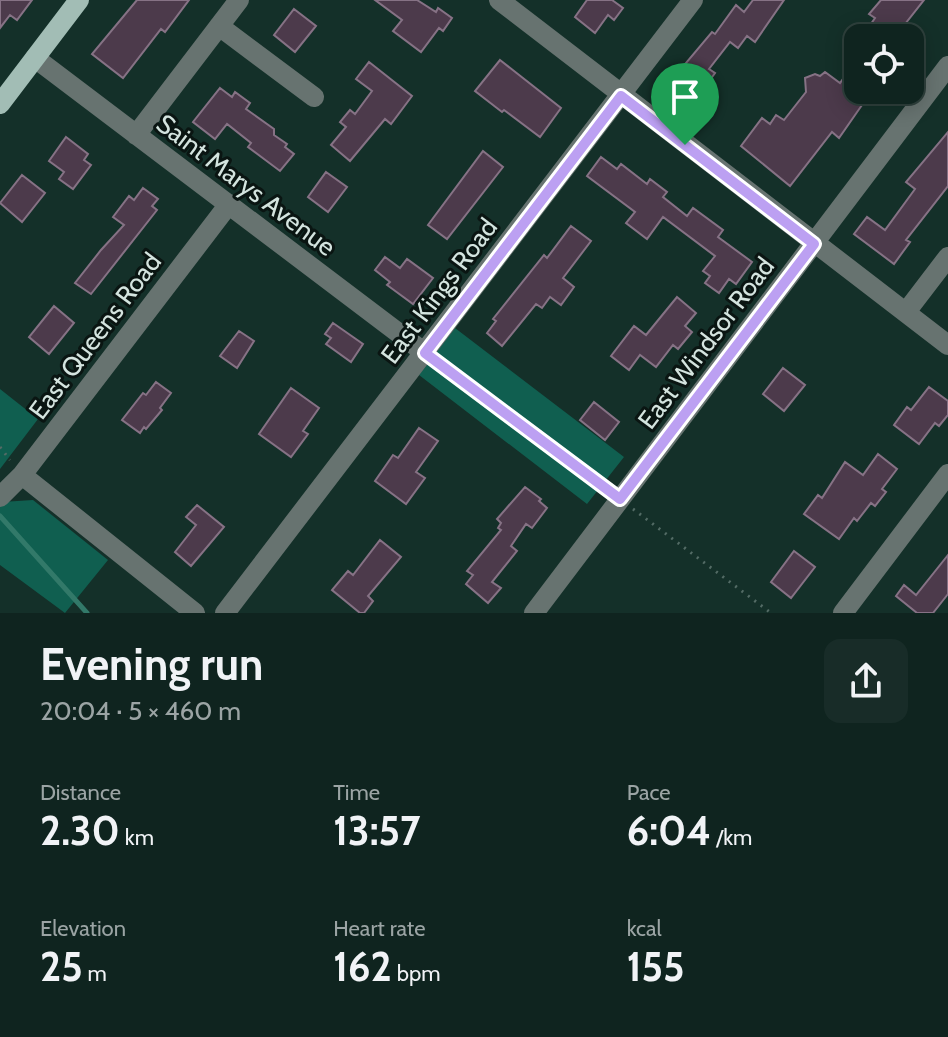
<!DOCTYPE html>
<html lang="en">
<head>
<meta charset="utf-8">
<style>
  :root { --surface:#0f241f; --page:#182c28; --text:#f1f3f6; --muted:#9ba4a4; --line:#2f413d }
  body { margin:0; font-family:Cabin,sans-serif; background:var(--page); color:var(--text); height:100vh; display:flex; flex-direction:column; font-size:30px; white-space:nowrap }
  * { box-sizing:border-box; margin:0 }
  p { font-size:26px; color:var(--muted) }
  .icon { flex:none; width:44px; height:44px; fill:none; stroke:currentColor; stroke-width:2; stroke-linecap:round; stroke-linejoin:round }
  .map { position:relative; height:613px; overflow:hidden }
  .side { display:flex; flex-direction:column; background:var(--surface); flex:1 }
  .side>* { flex:none }
  .tools { position:absolute; left:844px; top:24px; display:grid; gap:16px }
  .tools a { display:grid; place-items:center; width:80px; height:80px; border-radius:16px; background:var(--surface); box-shadow:0 4px 20px #0003,0 0 0 2px var(--line); font-size:40px }
  .pin { position:absolute; display:grid; place-items:center; width:68px; height:68px; color:#fff; margin:-82px -34px; border-radius:50% 50% 50% 0; rotate:-45deg; box-shadow:0 0 8px #0007 }
  .pin .icon { rotate:45deg }
  .round { display:grid; place-items:center; flex:none; width:84px; height:84px; border-radius:16px; background:var(--page) }
  .head { display:flex; align-items:center; justify-content:space-between; height:136px; padding:0 40px }
  h1 { font-size:44px; font-weight:700; line-height:60px }
  .stats { display:grid; grid-template-columns:repeat(3,1fr); gap:12px; height:136px; padding:8px 40px }
  .stats div { display:grid; align-content:center }
  .stats b { font-size:40px; font-weight:700 }
  .stats small { font-size:22px; font-weight:400 }
  .stats p { font-size:22px }
  .map>svg:first-child { display:block }
  .forest { fill:#105f50 }
  .lines { fill:none; stroke-linecap:round; stroke-linejoin:round }
  .stream { stroke:#327969; stroke-width:5 }
  .building { fill:#4c3a4b; stroke:#867285; stroke-width:2 }
  .path { stroke:#536b65; stroke-width:3; stroke-dasharray:2 6; stroke-linecap:butt }
  .minor { stroke:#677370; stroke-width:20 }
  .major { stroke:#a2bdb5; stroke-width:20 }
  .route-casing { stroke:#fff; stroke-width:16 }
  .route { stroke:#bca0f2; stroke-width:10 }
  .labels { text-anchor:middle; dominant-baseline:central; stroke-width:6; stroke-linejoin:round; paint-order:stroke }
  .street-label { font-size:26px; fill:#d4e4df; stroke:#0a1512 }
</style>
</head>
<body>
<div class="map">
<svg width="948" height="613" viewBox="0 0 948 613">
  <rect width="100%" height="100%" fill="#143029"/>
  <path class="forest" d="M 455,328 L 624,457 L 587,504 L 419,375 Z
    M 0,389 L 38,419 L 0,469 Z
    M 33,500 L 108,560 L 65,613 L 0,565 L 0,505 L 2,502 Z"/>
  <g class="lines">
    <path class="stream" d="M 0,516 L 87,613"/>
  </g>
  <path class="building" d="M 0,0 L 32,0 L 17,20 L 10,15 L 0,28 Z
    M 137,0 L 189,0 L 165,32 L 161,29 L 123,78 L 92,54 Z
    M 375,0 L 417,0 L 436,12 L 438,8 L 452,18 L 443,31 L 439,28 L 421,52 L 393,31 L 402,20 Z
    M 587,0 L 612,0 L 623,8 L 614,20 L 608,15 L 595,33 L 575,17 Z
    M 753,0 L 784,0 L 755,42 L 747,36 L 738,48 L 730,42 L 709,69 L 715,73 L 699,95 L 675,76 L 712,32 L 715,34 L 736,5 L 744,12 Z
    M 881,0 L 924,0 L 894,38 L 878,38 L 866,31 L 875,18 L 869,14 Z
    M 294,9 L 316,26 L 295,52 L 274,35 Z
    M 858,58 L 858,90 L 865,90 L 857,101 L 862,105 L 839,138 L 832,132 L 790,186 L 741,146 L 762,118 L 770,124 L 776,115 L 784,120 L 806,92 L 805,78 L 815,74 L 820,76 L 825,72 L 840,83 Z
    M 500,60 L 561,108 L 540,137 L 504,110 L 502,112 L 475,91 Z
    M 369,62 L 412,96 L 391,124 L 385,119 L 350,161 L 331,145 L 346,127 L 340,122 L 350,110 L 355,114 L 372,91 L 356,79 Z
    M 220,88 L 232,97 L 235,92 L 250,103 L 246,109 L 274,129 L 274,135 L 287,144 L 285,147 L 294,154 L 280,171 L 248,147 L 251,143 L 227,124 L 215,139 L 193,122 Z
    M 948,132 L 948,186 L 906,240 L 910,242 L 894,264 L 854,234 L 867,217 L 885,230 L 915,189 L 906,182 Z
    M 66,137 L 88,154 L 84,160 L 91,165 L 73,189 L 59,179 L 64,172 L 49,161 Z
    M 483,151 L 503,167 L 447,239 L 428,225 Z
    M 601,157 L 617,169 L 621,164 L 647,184 L 650,179 L 667,192 L 663,197 L 687,216 L 693,208 L 723,230 L 718,237 L 752,262 L 736,284 L 729,279 L 719,293 L 705,283 L 710,276 L 703,271 L 715,256 L 663,217 L 647,239 L 626,223 L 635,212 L 587,176 Z
    M 326,172 L 347,187 L 328,212 L 308,197 Z
    M 22,175 L 45,193 L 22,222 L 0,203 Z
    M 143,188 L 158,199 L 152,206 L 157,210 L 91,294 L 75,283 L 101,250 L 124,225 L 113,217 L 129,196 L 134,200 Z
    M 571,226 L 591,241 L 563,278 L 574,287 L 561,305 L 550,297 L 542,308 L 536,304 L 502,346 L 487,333 L 496,321 L 493,319 L 544,255 L 547,258 Z
    M 385,257 L 400,268 L 407,259 L 433,278 L 413,304 L 387,285 L 390,282 L 375,270 Z
    M 677,297 L 696,313 L 685,326 L 692,332 L 678,349 L 673,345 L 656,367 L 640,355 L 629,370 L 611,356 L 634,326 L 646,335 Z
    M 54,306 L 74,323 L 49,354 L 29,337 Z
    M 333,323 L 363,344 L 351,362 L 326,344 L 331,338 L 325,334 Z
    M 239,331 L 254,341 L 237,368 L 220,356 Z
    M 783,368 L 805,385 L 784,411 L 763,394 Z
    M 156,382 L 171,393 L 160,408 L 162,410 L 146,429 L 144,427 L 140,433 L 122,420 L 143,393 L 146,395 Z
    M 929,387 L 948,401 L 948,415 L 939,426 L 935,423 L 919,444 L 894,425 L 907,407 L 911,410 Z
    M 291,388 L 319,408 L 303,431 L 308,434 L 291,457 L 259,434 Z
    M 594,402 L 619,422 L 605,440 L 580,420 Z
    M 419,428 L 438,441 L 416,472 L 425,478 L 406,504 L 375,481 L 393,455 L 398,458 Z
    M 878,454 L 897,469 L 882,489 L 886,492 L 875,506 L 871,503 L 857,521 L 854,518 L 839,539 L 804,514 L 818,495 L 822,498 L 845,462 L 863,475 Z
    M 525,487 L 541,499 L 539,501 L 547,508 L 532,528 L 526,524 L 511,546 L 517,551 L 492,582 L 501,588 L 488,603 L 466,584 L 473,575 L 467,571 L 501,530 L 498,528 L 501,523 L 497,519 Z
    M 197,505 L 224,527 L 191,566 L 175,552 L 196,525 L 186,517 Z
    M 380,540 L 401,557 L 368,596 L 373,601 L 364,613 L 360,613 L 332,590 L 348,571 L 353,575 Z
    M 794,551 L 815,567 L 791,598 L 771,582 Z
    M 948,555 L 948,594 L 933,613 L 917,613 L 896,596 L 904,585 L 916,595 Z"/>
  <g class="lines">
    <path class="path" d="M 438,363 L 604,488
      M 0,447 L 10,460
      M 633,509 L 771,613"/>
    <path class="minor" d="M 499,0 L 948,345
      M 219,26 L 314,97
      M 35,58 L 425,353
      M 136,135 L 239,0
      M 906,312 L 948,257
      M 22,475 L 195,613
      M 0,497 L 22,475 L 229,204
      M 225,613 L 693,0
      M 534,613 L 948,66
      M 843,613 L 948,474"/>
    <path class="major" d="M 0,104 L 79,0"/>
  </g>
  <g class="lines">
    <defs>
      <path id="route" d="M 621,96 L 814,244 L 620,499 L 425,353 Z"/>
    </defs>
    <use href="#route" class="route-casing"/>
    <use href="#route" class="route"/>
  </g>
  <g class="labels">
    <g class="street-label">
      <text transform="translate(246 185) rotate(37)">Saint Marys Avenue</text>
      <text transform="translate(439 291) rotate(-53)">East Kings Road</text>
      <text transform="translate(95 336) rotate(-53)">East Queens Road</text>
      <text transform="translate(706 343) rotate(-53)">East Windsor Road</text>
    </g>
  </g>
</svg>
<div class="tools">
<a><svg class="icon" aria-label="locate" viewBox="0 0 24 24"><circle cx="12" cy="12" r="6"/><path d="M12 2v4M12 18v4M2 12h4M18 12h4"/></svg></a>
</div>
<div class="pin" style="left:685px;top:145px;background:#1e9e55"><svg class="icon" aria-label="arrive" viewBox="0 0 24 24"><path d="M6 21V4h12l-3 4 3 4H6"/></svg></div>
</div>
<section class="side">
<div class="head"><div><h1>Evening run</h1><p>20:04 · 5 × 460 m</p></div><a class="round"><svg class="icon" aria-label="share" viewBox="0 0 24 24"><path d="M12 15V3M7 8l5-5 5 5M5 13v7h14v-7"/></svg></a></div>
<div class="stats">
<div><p>Distance</p><b>2.30<small> km</small></b></div>
<div><p>Time</p><b>13:57</b></div>
<div><p>Pace</p><b>6:04<small> /km</small></b></div>
</div>
<div class="stats">
<div><p>Elevation</p><b>25<small> m</small></b></div>
<div><p>Heart rate</p><b>162<small> bpm</small></b></div>
<div><p>kcal</p><b>155</b></div>
</div>
</section>
</body>
</html>
